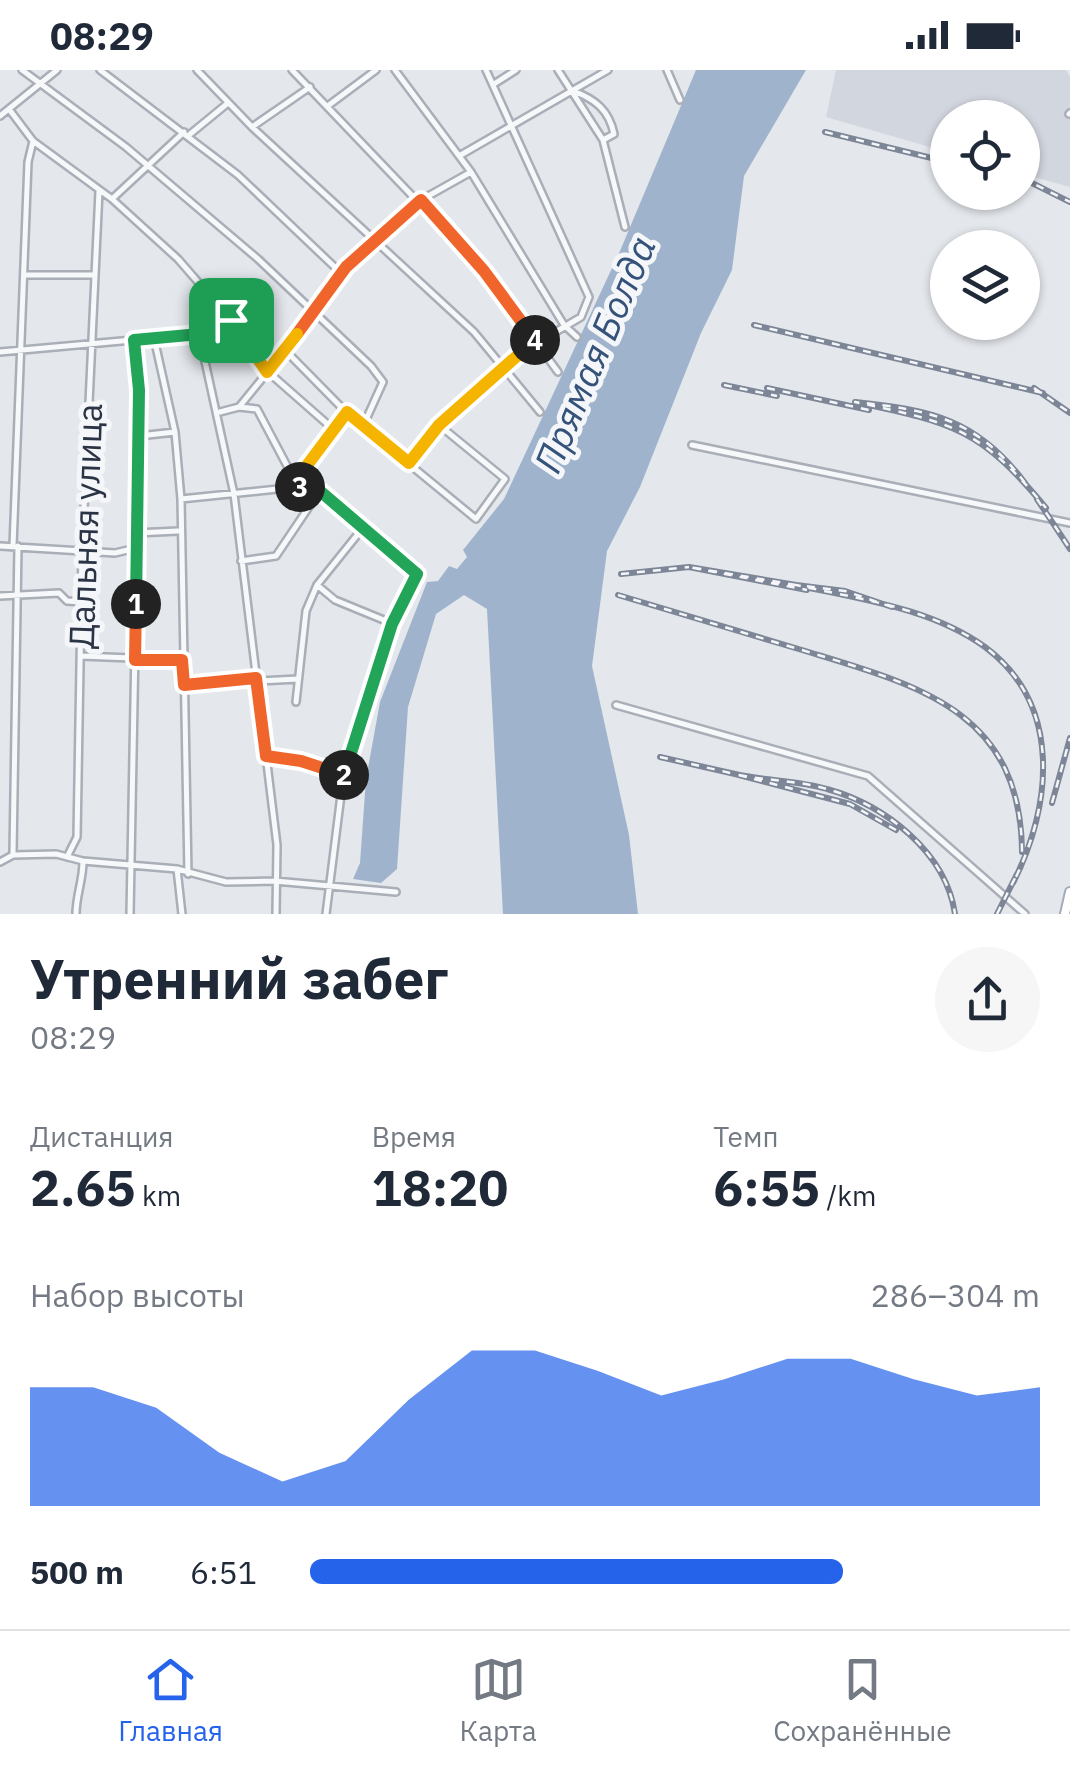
<!DOCTYPE html>
<html lang="ru">
<head>
<meta charset="utf-8">
<style>
  :root { --surface:#fff; --page:#f6f6f7; --text:#1f2937; --muted:#747a83; --line:#e0e1e3; --accent:#2563eb }
  body { margin:0; font-family:"IBM Plex Sans",sans-serif; background:var(--page); color:var(--text); height:100vh; display:flex; flex-direction:column; font-size:38px; white-space:nowrap }
  * { box-sizing:border-box; margin:0 }
  p { font-size:32px; color:var(--muted) }
  .icon { flex:none; width:55px; height:55px; fill:none; stroke:currentColor; stroke-width:2; stroke-linecap:round; stroke-linejoin:round }
  .map { position:relative; height:844px; overflow:hidden }
  .details { display:flex; flex-direction:column; background:var(--surface); flex:1 }
  .details>* { flex:none }
  .fabs { position:absolute; left:930px; top:30px; display:grid; gap:20px }
  .fabs a { display:grid; place-items:center; width:110px; height:110px; border-radius:50%; background:var(--surface); box-shadow:0 2px 8px #0004; font-size:50px }
  .pin { position:absolute; display:grid; place-items:center; width:85px; height:85px; color:#fff; margin:-42px; border-radius:20px; box-shadow:0 5px 15px #0006 }
  .km { position:absolute; width:50px; height:50px; margin:-25px; border-radius:50%; background:#222; color:#fff; font-size:28px; line-height:50px; text-align:center }
  .round { display:grid; place-items:center; flex:none; width:105px; height:105px; border-radius:52px; background:var(--page) }
  .overview { display:flex; align-items:center; justify-content:space-between; height:170px; padding:0 30px }
  h1 { font-size:55px; font-weight:800; line-height:75px }
  .metrics { display:grid; grid-template-columns:repeat(3,1fr); gap:15px; height:170px; padding:10px 30px }
  .metrics div { display:grid; align-content:center }
  .metrics b { font-size:50px; font-weight:800 }
  .metrics small { font-size:28px; font-weight:400 }
  .metrics p { font-size:28px }
  .chart { height:280px; padding:20px 30px }
  .chart p { display:flex; justify-content:space-between }
  .chart svg { width:100%; height:180px; margin-top:10px; fill:var(--accent); opacity:.7 }
  ul { padding:0 30px; list-style:none; font-size:32px }
  li { display:grid; grid-template-columns:160px 120px 1fr; align-items:center; height:75px }
  li i { height:25px; border-radius:12px; background:var(--accent) }
  .status { display:flex; justify-content:space-between; align-items:center; height:70px; padding:0 50px; background:var(--surface); direction:ltr }
  .status svg { height:28px; fill:currentColor }
  .tabs { display:flex; justify-content:space-around; align-items:center; height:140px; border-top:2px solid var(--line); background:var(--surface); font-size:28px; color:var(--muted) }
  .tabs a { display:grid; justify-items:center; gap:5px }
  .tabs .selected { color:var(--accent) }
  .map>svg:first-child { display:block }
  .built { fill:#d2d6de }
  .water { fill:#9fb4cc }
  .lines { fill:none; stroke-linecap:round; stroke-linejoin:round }
  .minor-casing { stroke:#a9aeb7; stroke-width:10 }
  .major-casing { stroke:#a3abb8; stroke-width:12 }
  .minor { stroke:#f7f8fa; stroke-width:5 }
  .major { stroke:#fff; stroke-width:8 }
  .rail-casing { stroke:#7d8696; stroke-width:6 }
  .rail { stroke:#f4f6f9; stroke-width:2.5; stroke-dasharray:8; stroke-linecap:butt }
  .split-1-casing { stroke:#fff; stroke-width:20 }
  .split-2-casing { stroke:#fff; stroke-width:20 }
  .split-3-casing { stroke:#fff; stroke-width:20 }
  .split-4-casing { stroke:#fff; stroke-width:20 }
  .split-5-casing { stroke:#fff; stroke-width:20 }
  .split-6-casing { stroke:#fff; stroke-width:20 }
  .split-1 { stroke:#22a559; stroke-width:12 }
  .split-2 { stroke:#f0652b; stroke-width:12 }
  .split-3 { stroke:#22a559; stroke-width:12 }
  .split-4 { stroke:#f5b400; stroke-width:12 }
  .split-5 { stroke:#f0652b; stroke-width:12 }
  .split-6 { stroke:#f5b400; stroke-width:12 }
  .labels { text-anchor:middle; dominant-baseline:central; stroke-width:10; stroke-linejoin:round; paint-order:stroke }
  .street-label { font-size:35px; fill:#2b3445; stroke:#f4f6f9 }
  .water-label { font-size:38px; font-style:italic; fill:#34527a; stroke:#f4f6f9 }
</style>
</head>
<body>
<div class="status"><b>08:29</b><svg viewBox="0 0 49 12"><path d="M0 12V9h3v3zM5 12V6h3v6zM10 12V3h3v9zM15 12V0h3v12zM26 1h20v11H26zM47 4h2v5h-2z"/></svg></div>
<div class="map">
<svg width="1070" height="844" viewBox="0 0 1070 844">
  <rect width="100%" height="100%" fill="#e4e7ec"/>
  <path class="built" d="M 836,0 L 1066,0 L 1070,7 L 1070,117 L 1023,104 L 1022,48 L 948,48 L 947,82 L 826,47 Z"/>
  <path class="water" d="M 696,0 L 806,0 L 744,106 L 732,200 L 701,263 L 640,417 L 607,481 L 592,596 L 629,765 L 638,844 L 503,844 L 487,539 L 464,525 L 436,544 L 408,637 L 397,799 L 381,813 L 353,809 L 360,793 L 366,709 L 380,632 L 427,512 L 438,511 L 449,496 L 457,499 L 467,487 L 463,480 L 504,429 L 620,181 Z"/>
  <g class="lines">
    <defs>
      <path id="minor" d="M 22,0 L 126,77 L 258,189 L 371,296 L 383,312 L 364,354
        M 100,0 L 238,105 L 342,204
        M 197,0 L 252,57 L 474,262 L 540,342
        M 292,0 L 484,201 L 558,302
        M 395,0 L 471,102 L 564,255 L 577,267
        M 558,0 L 603,70 L 625,157
        M 667,0 L 680,30
        M 494,14 L 516,0
        M 573,21 C 595,29 609,40 614,64 L 603,70
        M 329,35 L 376,0
        M 9,39 L 33,71 L 112,129 L 178,189 L 231,250 L 267,301 L 333,359
        M 1069,44 L 1070,43
        M 0,46 L 57,0
        M 252,57 L 310,17
        M 189,65 L 228,33
        M 459,86 L 608,0
        M 112,129 L 184,62
        M 27,205 L 93,205
        M 199,264 L 234,424 L 277,775 L 276,844
        M 154,268 L 175,362 L 181,429 L 188,804
        M 284,279 L 347,343 L 476,449 L 505,409 L 439,355
        M 0,282 L 199,264 L 231,250
        M 239,337 L 257,339 L 294,409
        M 220,342 L 239,337 L 315,244 L 345,197 L 421,130 L 471,102
        M 139,366 L 175,362
        M 692,375 L 1070,453
        M 409,393 L 466,330 L 537,273 L 581,247 L 589,227 L 486,0
        M 290,418 L 347,343
        M 181,429 L 306,416 L 320,421 L 417,504 L 391,553 L 343,709 L 326,844
        M 136,463 L 178,461
        M 0,476 L 115,483 L 136,478
        M 13,476 L 28,92 L 33,71
        M 241,491 L 276,486 L 319,422
        M 317,515 L 335,530 L 391,553
        M 0,526 L 59,523 L 67,531 L 81,532
        M 81,586 L 182,590
        M 184,615 L 298,609
        M 296,632 L 306,541 L 317,515 L 362,459
        M 616,635 L 868,706 L 1025,844
        M 266,686 L 301,691 L 343,709
        M 13,783 L 18,476
        M 67,787 L 77,767 L 82,481 L 99,121
        M 0,792 L 13,785 L 56,784 L 83,791 L 177,799 L 226,812 L 275,811 L 396,822
        M 177,799 L 182,844
        M 76,844 C 76,825 83,811 83,791
        M 130,844 L 139,366 L 135,270"/>
      <path id="major" d="M 1065,844 L 1070,822"/>
    </defs>
    <use href="#minor" class="minor-casing"/>
    <use href="#major" class="major-casing"/>
    <use href="#minor" class="minor"/>
    <use href="#major" class="major"/>
    <defs>
      <path id="rail" d="M 825,62 L 948,92
        M 1022,108 L 1070,132
        M 754,255 L 1043,323
        M 724,315 L 777,326
        M 767,318 L 869,340
        M 1034,318 L 1070,343
        M 1025,413 C 977,349 931,340 855,332 C 953,353 980,358 1046,438
        M 1037,429 L 1070,479
        M 621,504 L 689,497
        M 796,515 L 689,497 L 807,520
        M 618,525 C 679,543 740,562 802,580 C 916,615 1021,639 1022,782
        M 892,537 L 845,521 L 796,515 C 859,529 931,538 985,577 C 1063,635 1052,736 1013,813
        M 660,687 L 735,704
        M 1052,733 L 1070,668
        M 896,760 L 850,734 L 735,704 C 765,711 797,710 827,719 C 885,735 946,782 955,844
        M 997,844 L 1017,804"/>
    </defs>
    <use href="#rail" class="rail-casing"/>
    <use href="#rail" class="rail"/>
  </g>
  <g class="lines">
    <defs>
      <path id="split-1" d="M 136,534 L 139,320 L 134,270 L 200,264 L 231,250"/>
      <path id="split-2" d="M 136,534 L 135,590 L 182,590 L 184,615 L 256,608 L 266,686 L 301,691 L 344,705"/>
      <path id="split-3" d="M 300,417 L 320,421 L 417,504 L 392,554 L 344,705"/>
      <path id="split-4" d="M 300,417 L 290,418 L 347,342 L 409,393 L 439,355 L 535,270"/>
      <path id="split-5" d="M 297,264 L 346,197 L 421,130 L 484,201 L 535,270"/>
      <path id="split-6" d="M 231,250 L 267,302 L 297,264"/>
    </defs>
    <use href="#split-1" class="split-1-casing"/>
    <use href="#split-2" class="split-2-casing"/>
    <use href="#split-3" class="split-3-casing"/>
    <use href="#split-4" class="split-4-casing"/>
    <use href="#split-5" class="split-5-casing"/>
    <use href="#split-6" class="split-6-casing"/>
    <use href="#split-1" class="split-1"/>
    <use href="#split-2" class="split-2"/>
    <use href="#split-3" class="split-3"/>
    <use href="#split-4" class="split-4"/>
    <use href="#split-5" class="split-5"/>
    <use href="#split-6" class="split-6"/>
  </g>
  <g class="labels">
    <g class="street-label">
      <text transform="translate(85 456) rotate(-88)">Дальняя улица</text>
    </g>
    <g class="water-label">
      <text transform="translate(594 284) rotate(-67)">Прямая Болда</text>
    </g>
  </g>
</svg>
<div class="fabs">
<a><svg class="icon" aria-label="locate" viewBox="0 0 24 24"><circle cx="12" cy="12" r="6"/><path d="M12 2v4M12 18v4M2 12h4M18 12h4"/></svg></a>
<a><svg class="icon" aria-label="layers" viewBox="0 0 24 24"><path d="M12 4l9 5-9 5-9-5zM3 14l9 5 9-5"/></svg></a>
</div>
<div class="pin" style="left:231px;top:250px;background:#1e9e55"><svg class="icon" aria-label="arrive" viewBox="0 0 24 24"><path d="M6 21V4h12l-3 4 3 4H6"/></svg></div>
<b class="km" style="left:136px;top:534px">1</b>
<b class="km" style="left:344px;top:705px">2</b>
<b class="km" style="left:300px;top:417px">3</b>
<b class="km" style="left:535px;top:270px">4</b>
</div>
<section class="details">
<div class="overview"><div><h1>Утренний забег</h1><p>08:29</p></div><a class="round"><svg class="icon" aria-label="share" viewBox="0 0 24 24"><path d="M12 15V3M7 8l5-5 5 5M5 13v7h14v-7"/></svg></a></div>
<div class="metrics">
<div><p>Дистанция</p><b>2.65<small> km</small></b></div>
<div><p>Время</p><b>18:20</b></div>
<div><p>Темп</p><b>6:55<small> /km</small></b></div>
</div>
<div class="chart"><p><span>Набор высоты</span>286–304 m</p>
<svg viewBox="0 0 160 44" preserveAspectRatio="none"><path d="M0 44V15L10 15L20 20L30 31L40 38L50 33L60 18L70 6L80 6L90 11L100 17L110 13L120 8L130 8L140 13L150 17L160 15V44z"/></svg>
</div>
<ul>
<li><b>500 m</b>6:51<i style="width:73%"></i></li>
</ul>
</section>
<nav class="tabs">
<a class="selected"><svg class="icon" aria-label="home" viewBox="0 0 24 24"><path d="M3 11l9-7 9 7M6 9v11h12V9"/></svg>Главная</a>
<a><svg class="icon" aria-label="map" viewBox="0 0 24 24"><path d="M3 6l6-2 6 2 6-2v14l-6 2-6-2-6 2zM9 4v14M15 6v14"/></svg>Карта</a>
<a><svg class="icon" aria-label="saved" viewBox="0 0 24 24"><path d="M7 4h10v16l-5-4-5 4z"/></svg>Сохранённые</a>
</nav>
</body>
</html>
